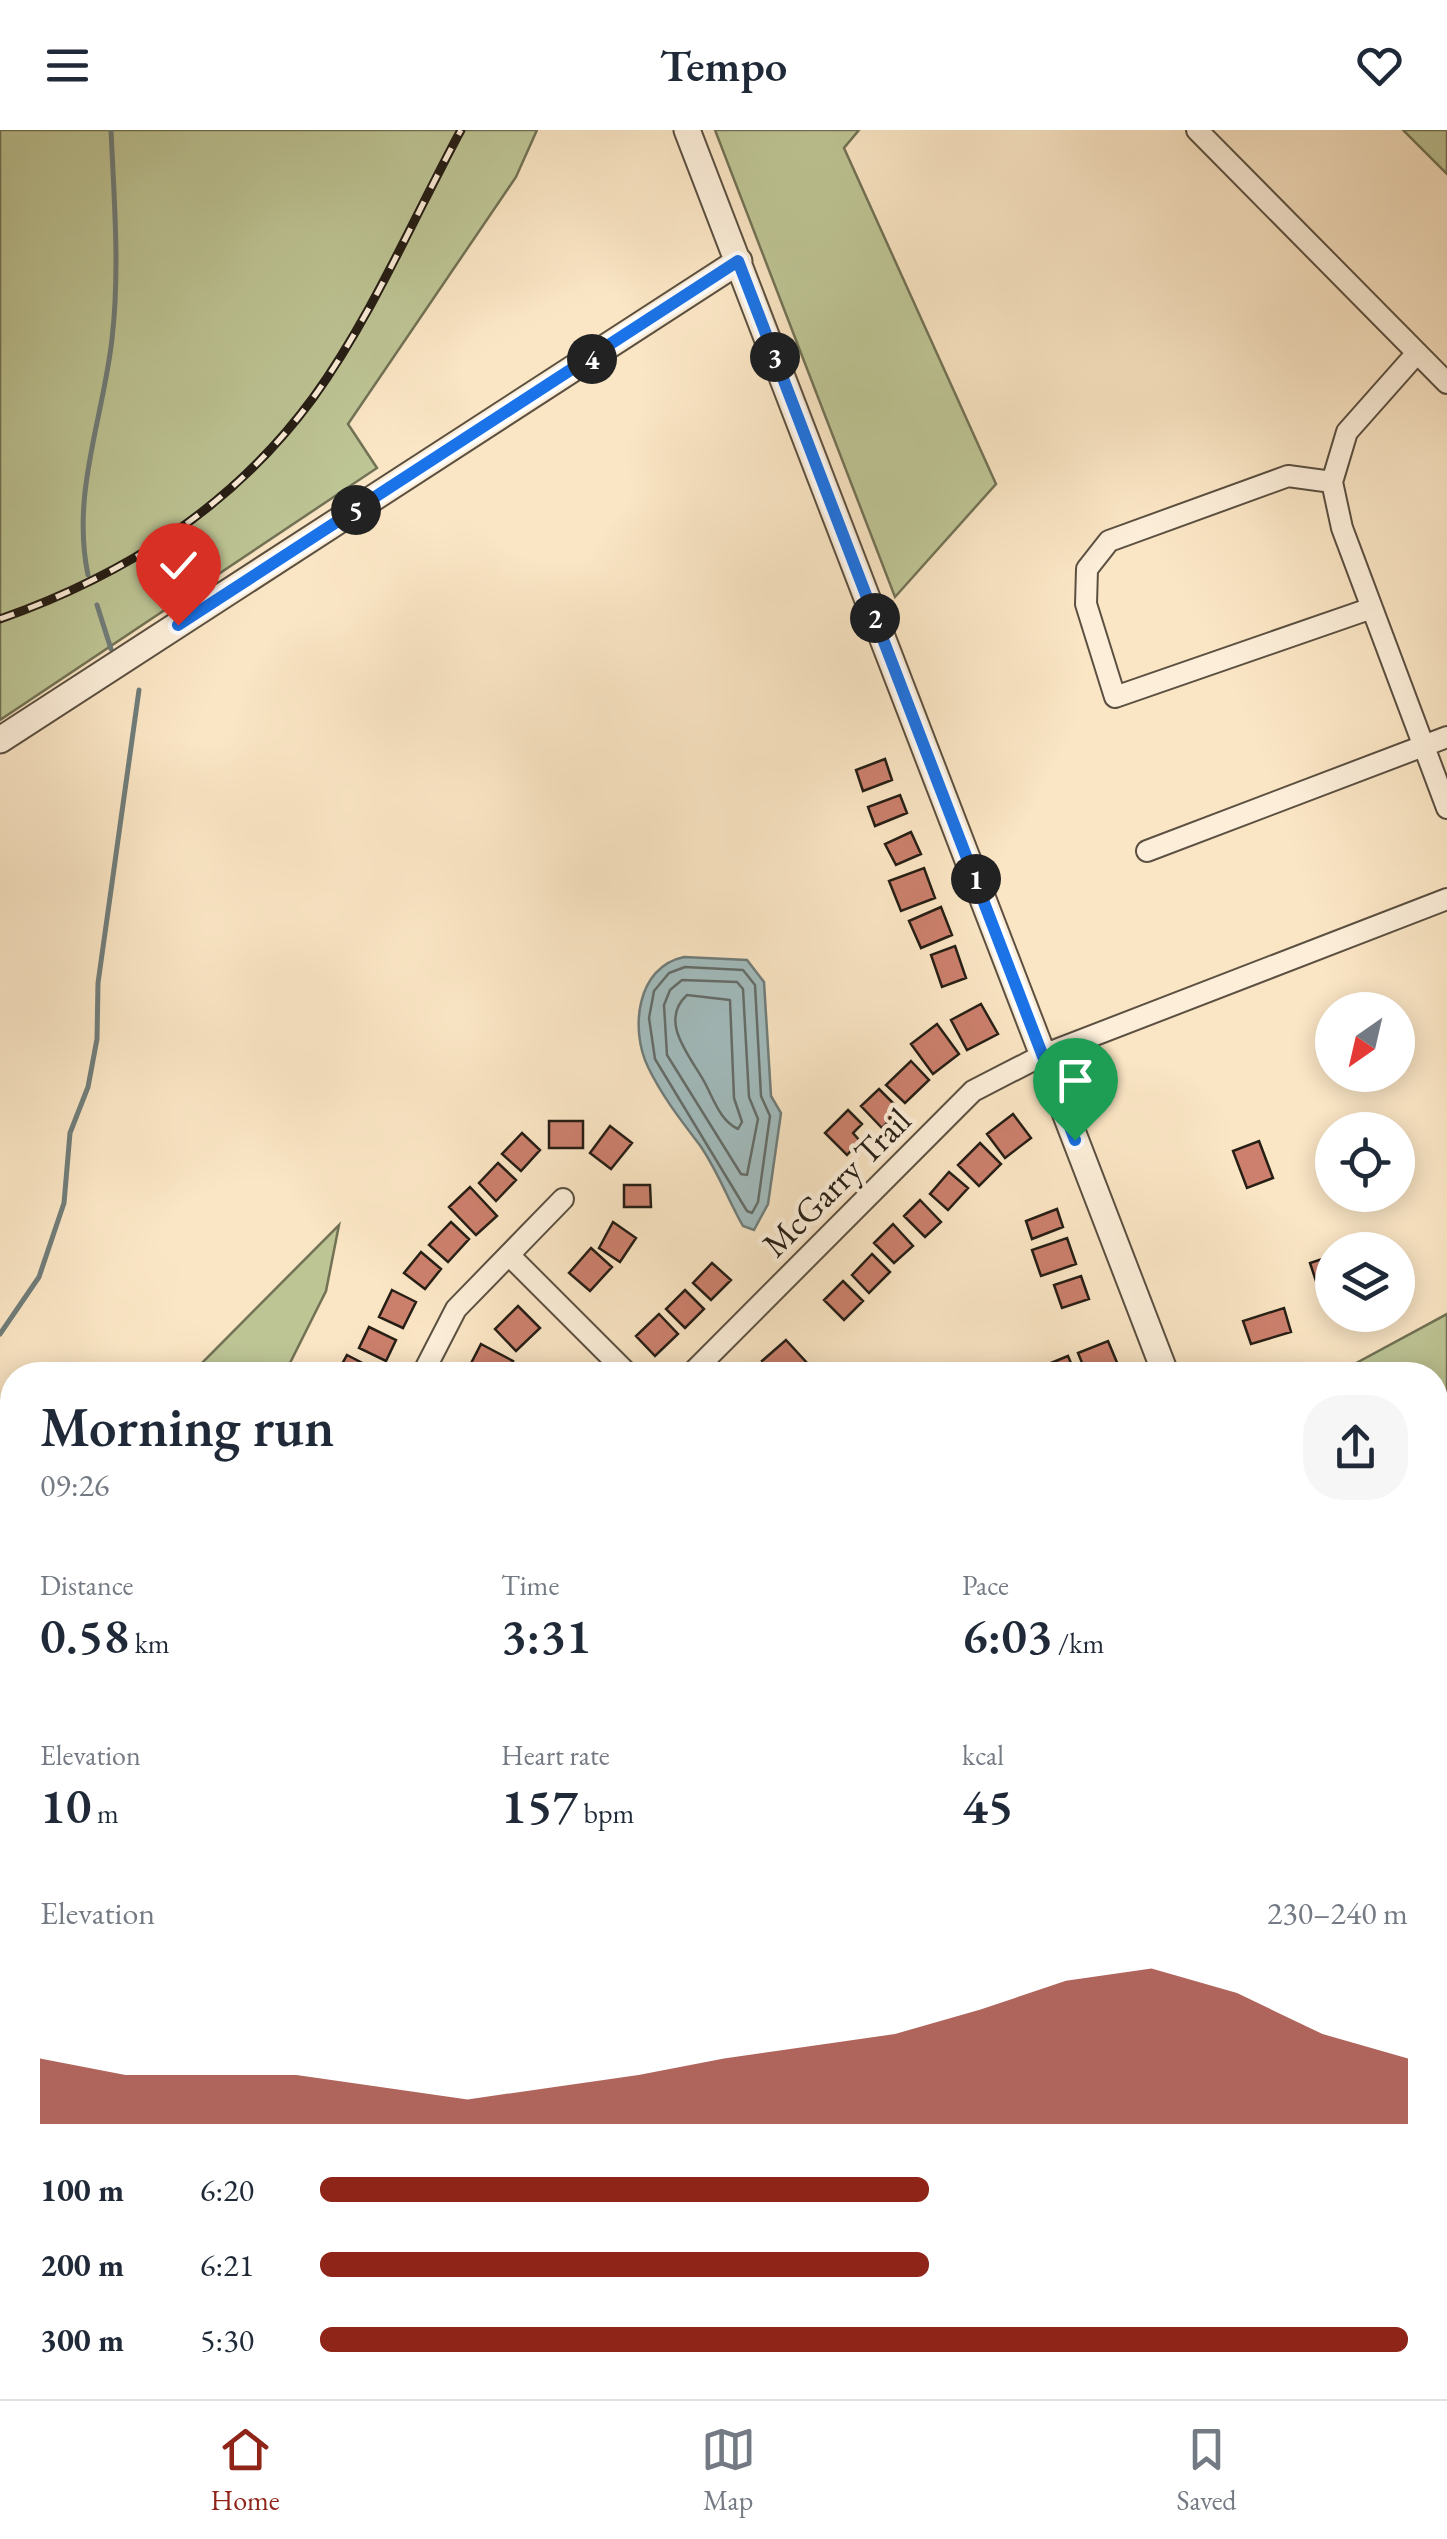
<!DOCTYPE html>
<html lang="en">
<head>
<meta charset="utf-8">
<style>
  :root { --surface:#fff; --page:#f6f6f7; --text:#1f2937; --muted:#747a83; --line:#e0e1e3; --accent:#8f2418 }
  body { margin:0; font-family:"EB Garamond",serif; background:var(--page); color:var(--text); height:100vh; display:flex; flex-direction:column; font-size:38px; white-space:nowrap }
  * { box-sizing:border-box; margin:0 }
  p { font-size:32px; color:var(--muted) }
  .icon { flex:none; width:55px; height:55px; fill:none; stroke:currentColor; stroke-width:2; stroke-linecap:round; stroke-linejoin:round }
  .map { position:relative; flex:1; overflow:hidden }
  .drawer { position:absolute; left:0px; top:1232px; width:1448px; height:1038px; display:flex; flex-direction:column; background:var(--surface); border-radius:40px 40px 0 0; box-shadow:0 5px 25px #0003 }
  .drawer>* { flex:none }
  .needle { width:65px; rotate:214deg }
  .controls { position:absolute; left:1315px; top:862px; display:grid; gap:20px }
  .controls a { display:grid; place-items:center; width:100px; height:100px; border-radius:50%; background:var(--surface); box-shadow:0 5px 25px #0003; font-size:50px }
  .pin { position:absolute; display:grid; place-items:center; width:85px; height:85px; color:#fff; margin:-102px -42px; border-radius:50% 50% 50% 0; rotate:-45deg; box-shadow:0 0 10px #0007 }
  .pin .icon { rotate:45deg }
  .km { position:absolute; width:50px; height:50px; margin:-25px; border-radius:50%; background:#222; color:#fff; font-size:28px; line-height:50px; text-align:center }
  .round { display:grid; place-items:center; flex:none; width:105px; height:105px; border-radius:40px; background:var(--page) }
  .headline { display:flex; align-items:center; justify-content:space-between; height:170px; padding:0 40px }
  h1 { font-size:55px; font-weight:600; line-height:75px }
  .stats { display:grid; grid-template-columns:repeat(3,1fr); gap:15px; height:170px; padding:10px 40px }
  .stats div { display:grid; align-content:center }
  .stats b { font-size:50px; font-weight:600 }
  .stats small { font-size:28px; font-weight:400 }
  .stats p { font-size:28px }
  .chart { height:280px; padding:20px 40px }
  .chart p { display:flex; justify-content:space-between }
  .chart svg { width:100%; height:180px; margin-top:10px; fill:var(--accent); opacity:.7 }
  ul { padding:0 40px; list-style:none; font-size:32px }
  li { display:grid; grid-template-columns:160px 120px 1fr; align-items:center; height:75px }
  li i { height:25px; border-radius:12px; background:var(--accent) }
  header { display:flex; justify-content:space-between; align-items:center; height:130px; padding:0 40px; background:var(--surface); font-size:45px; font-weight:600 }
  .menu { display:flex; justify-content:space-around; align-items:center; height:140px; border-top:2px solid var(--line); background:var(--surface); font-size:28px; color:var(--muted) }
  .menu a { display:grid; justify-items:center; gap:5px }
  .menu .current { color:var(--accent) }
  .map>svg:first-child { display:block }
  .green { fill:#bec595; stroke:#727255; stroke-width:2.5 }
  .water { fill:#a2bcbe; stroke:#707d7a; stroke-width:2.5 }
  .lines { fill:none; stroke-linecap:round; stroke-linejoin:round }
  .shore { stroke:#646d6a; stroke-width:2.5 }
  .stream { stroke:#707d7a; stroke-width:5 }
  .building { fill:#cc806d; stroke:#261e15; stroke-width:2.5 }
  .minor-casing { stroke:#5b5041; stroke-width:24 }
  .tertiary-casing { stroke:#5b5041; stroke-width:29 }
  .minor { stroke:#fceed9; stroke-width:20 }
  .tertiary { stroke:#fceed9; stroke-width:25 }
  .rail-casing { stroke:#261e15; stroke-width:9 }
  .rail { stroke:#fceed9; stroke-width:5; stroke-dasharray:15; stroke-linecap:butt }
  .route-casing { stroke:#fff; stroke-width:20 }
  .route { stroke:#1a73e8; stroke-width:12 }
  .labels { text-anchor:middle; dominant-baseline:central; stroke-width:9; stroke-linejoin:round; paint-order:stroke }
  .street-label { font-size:35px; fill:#261e15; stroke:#fceed9 }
</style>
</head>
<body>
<header><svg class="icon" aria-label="menu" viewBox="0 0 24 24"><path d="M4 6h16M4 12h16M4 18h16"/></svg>Tempo<svg class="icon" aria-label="heart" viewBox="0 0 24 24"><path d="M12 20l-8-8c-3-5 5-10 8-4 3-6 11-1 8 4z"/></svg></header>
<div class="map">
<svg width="1447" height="2269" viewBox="0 0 1447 2269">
  <rect width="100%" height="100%" fill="#fae5c4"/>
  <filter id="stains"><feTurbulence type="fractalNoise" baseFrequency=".002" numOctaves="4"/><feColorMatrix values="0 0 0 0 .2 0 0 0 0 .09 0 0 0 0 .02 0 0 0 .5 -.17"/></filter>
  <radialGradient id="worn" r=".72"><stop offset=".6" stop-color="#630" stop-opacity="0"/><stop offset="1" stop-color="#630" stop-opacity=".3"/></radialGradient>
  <path class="green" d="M 0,0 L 537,0 L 516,47 L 348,294 L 377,338 L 0,590 Z
    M 715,0 L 859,0 L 844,18 L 996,354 L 895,467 Z
    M 1403,0 L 1447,0 L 1447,44 Z
    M 339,1095 L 326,1161 L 284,1245 L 190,1245 Z
    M 1447,1184 L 1447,1394 L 1435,1363 L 1435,1245 L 1334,1245 Z
    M 12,1425 L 12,2115 L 0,2087 L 0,1438 Z
    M 76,2258 L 553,2258 L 561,2269 L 82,2269 Z"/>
  <path class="water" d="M 684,827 L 747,830 L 764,852 L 771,966 L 781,983 L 768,1074 L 754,1100 L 743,1096 C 728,1070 717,1039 699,1014 C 680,989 662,966 648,937 C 630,900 636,837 684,827 Z"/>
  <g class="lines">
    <path class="shore" d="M 685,837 L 743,840 L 755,855 L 761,966 L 770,986 L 758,1072 L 752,1083 L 747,1081 L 655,929 L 649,888 L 654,861 L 669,843 Z
      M 682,850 L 737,852 L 743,859 L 749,967 L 758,989 L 747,1045 L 741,1044 L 667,925 L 664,875 L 670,860 Z
      M 687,865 L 730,870 L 734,968 L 742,992 L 738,999 C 722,992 715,973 707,957 C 695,931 656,893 687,865 Z"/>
    <path class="stream" d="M 88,445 C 71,364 103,289 112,209 C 120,140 114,69 111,0
      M 97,475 L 111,519
      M 0,1204 L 39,1147 L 64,1073 L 70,1003 L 88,957 L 97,909 L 98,853 L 139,560"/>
  </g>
  <path class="building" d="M 885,629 L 892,650 L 863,661 L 856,640 Z
    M 900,665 L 907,683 L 875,696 L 868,677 Z
    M 911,702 L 921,724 L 896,735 L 885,714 Z
    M 924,738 L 935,768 L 901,781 L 889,751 Z
    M 941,777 L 952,805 L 921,818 L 909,791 Z
    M 955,816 L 966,848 L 942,857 L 931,825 Z
    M 981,874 L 998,904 L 967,920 L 951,890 Z
    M 937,894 L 959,924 L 933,944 L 911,914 Z
    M 911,931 L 929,950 L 905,973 L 886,955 Z
    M 879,959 L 900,980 L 882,998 L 861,976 Z
    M 848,980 L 862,994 L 853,1003 L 860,1011 L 847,1025 L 825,1003 Z
    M 1013,984 L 1031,1008 L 1005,1028 L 987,1004 Z
    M 549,991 L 583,991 L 583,1018 L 549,1018 Z
    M 610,996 L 632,1013 L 611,1039 L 590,1023 Z
    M 522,1003 L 540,1020 L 521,1041 L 502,1024 Z
    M 1259,1011 L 1273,1048 L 1247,1058 L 1233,1021 Z
    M 980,1013 L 1001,1034 L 979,1056 L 958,1035 Z
    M 498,1033 L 516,1050 L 496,1071 L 479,1053 Z
    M 949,1042 L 968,1058 L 948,1080 L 930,1064 Z
    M 624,1055 L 650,1055 L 651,1077 L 624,1077 Z
    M 470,1057 L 497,1086 L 476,1105 L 449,1077 Z
    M 920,1070 L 941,1092 L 925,1107 L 904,1086 Z
    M 1057,1079 L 1063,1097 L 1032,1109 L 1026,1091 Z
    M 451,1092 L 469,1109 L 448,1132 L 429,1115 Z
    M 613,1092 L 636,1108 L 620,1132 L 599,1118 Z
    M 893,1094 L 913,1116 L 894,1133 L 874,1113 Z
    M 1067,1108 L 1076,1134 L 1041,1146 L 1032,1120 Z
    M 591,1118 L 612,1137 L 590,1161 L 569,1143 Z
    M 421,1122 L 441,1139 L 425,1159 L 404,1143 Z
    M 872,1124 L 890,1142 L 869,1163 L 852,1145 Z
    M 1322,1129 L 1329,1149 L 1317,1154 L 1310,1133 Z
    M 712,1133 L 731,1150 L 711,1170 L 693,1153 Z
    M 1081,1146 L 1089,1169 L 1062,1178 L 1054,1155 Z
    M 843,1151 L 863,1171 L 844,1190 L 824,1170 Z
    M 392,1160 L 416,1172 L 403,1198 L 379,1187 Z
    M 685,1160 L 704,1179 L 685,1198 L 666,1179 Z
    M 518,1176 L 540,1198 L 516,1221 L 495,1199 Z
    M 1284,1178 L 1291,1202 L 1251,1214 L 1243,1191 Z
    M 659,1184 L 678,1204 L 655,1226 L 636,1206 Z
    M 369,1197 L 396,1210 L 386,1231 L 359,1218 Z
    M 786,1210 L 807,1233 L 793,1245 L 774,1245 L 762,1231 Z
    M 1108,1211 L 1118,1235 L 1087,1245 L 1078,1223 Z
    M 481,1214 L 513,1231 L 505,1245 L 466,1243 Z
    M 347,1225 L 380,1242 L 379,1245 L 336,1245 Z
    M 1068,1226 L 1076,1245 L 1050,1245 L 1046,1235 Z
    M 1436,2141 L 1447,2171 L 1447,2204 L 1435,2172 Z
    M 1005,2258 L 1033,2258 L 1035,2261 L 1012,2269 Z
    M 1162,2258 L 1175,2258 L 1180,2269 L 1149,2269 L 1147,2264 Z"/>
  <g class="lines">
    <defs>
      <path id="minor" d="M 1197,0 L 1447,253
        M 1417,223 L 1347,302 L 1332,352 L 1342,398 L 1447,678
        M 1332,352 L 1288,346 L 1109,411 L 1087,439 L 1086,474 L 1115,567 L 1372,478
        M 1147,721 L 1447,607
        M 509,1125 L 629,1245
        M 422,1245 L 456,1179 L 563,1069
        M 690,1245 L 973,961 L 1043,925 L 1447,769
        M 934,2258 L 938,2269
        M 1245,2258 L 1249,2269"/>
      <path id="tertiary" d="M 687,0 L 1166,1245
        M 0,610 L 739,131
        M 1435,1921 L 1447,1951"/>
    </defs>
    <use href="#minor" class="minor-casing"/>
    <use href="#tertiary" class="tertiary-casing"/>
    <use href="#minor" class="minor"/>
    <use href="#tertiary" class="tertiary"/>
    <defs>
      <path id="rail" d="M 0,489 C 125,445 233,377 313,268 C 372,186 413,89 461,0"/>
    </defs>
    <use href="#rail" class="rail-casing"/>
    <use href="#rail" class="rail"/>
  </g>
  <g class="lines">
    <defs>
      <path id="route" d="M 178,495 L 738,131 L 1075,1010"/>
    </defs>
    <use href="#route" class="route-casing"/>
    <use href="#route" class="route"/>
  </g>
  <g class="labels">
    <g class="street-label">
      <text transform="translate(836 1052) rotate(-45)">McGarry Trail</text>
    </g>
  </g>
  <rect width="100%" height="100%" filter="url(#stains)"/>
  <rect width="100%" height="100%" fill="url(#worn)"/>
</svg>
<div class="controls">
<a><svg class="needle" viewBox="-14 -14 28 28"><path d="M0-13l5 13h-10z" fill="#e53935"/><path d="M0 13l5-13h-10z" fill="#747a83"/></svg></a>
<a><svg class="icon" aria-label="locate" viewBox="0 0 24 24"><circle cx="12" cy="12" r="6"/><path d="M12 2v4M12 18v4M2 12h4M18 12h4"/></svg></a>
<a><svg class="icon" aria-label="layers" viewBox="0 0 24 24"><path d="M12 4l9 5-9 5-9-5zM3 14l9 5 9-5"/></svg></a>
</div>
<div class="pin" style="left:1075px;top:1010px;background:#1e9e55"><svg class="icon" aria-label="arrive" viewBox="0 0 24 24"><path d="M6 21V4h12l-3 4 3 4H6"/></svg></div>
<div class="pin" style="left:178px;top:495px;background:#d93025"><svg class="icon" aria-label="check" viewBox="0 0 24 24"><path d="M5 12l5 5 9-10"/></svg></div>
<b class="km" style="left:976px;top:749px">1</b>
<b class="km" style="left:875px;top:488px">2</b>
<b class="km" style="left:775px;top:227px">3</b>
<b class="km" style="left:592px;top:229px">4</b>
<b class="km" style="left:356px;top:380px">5</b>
<section class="drawer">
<div class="headline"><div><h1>Morning run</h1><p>09:26</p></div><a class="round"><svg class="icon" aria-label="share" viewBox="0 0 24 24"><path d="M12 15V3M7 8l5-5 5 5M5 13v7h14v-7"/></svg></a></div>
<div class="stats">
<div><p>Distance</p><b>0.58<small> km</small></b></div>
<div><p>Time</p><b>3:31</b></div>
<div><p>Pace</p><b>6:03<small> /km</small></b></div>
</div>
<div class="stats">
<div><p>Elevation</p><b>10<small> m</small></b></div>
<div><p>Heart rate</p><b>157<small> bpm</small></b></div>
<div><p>kcal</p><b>45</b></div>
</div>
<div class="chart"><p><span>Elevation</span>230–240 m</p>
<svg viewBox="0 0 160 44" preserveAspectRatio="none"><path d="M0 44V28L10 32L20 32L30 32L40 35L50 38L60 35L70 32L80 28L90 25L100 22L110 16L120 9L130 6L140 12L150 22L160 28V44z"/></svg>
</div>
<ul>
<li><b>100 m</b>6:20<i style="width:56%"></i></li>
<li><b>200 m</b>6:21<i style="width:56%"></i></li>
<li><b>300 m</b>5:30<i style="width:100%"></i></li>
</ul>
</section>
</div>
<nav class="menu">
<a class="current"><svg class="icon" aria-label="home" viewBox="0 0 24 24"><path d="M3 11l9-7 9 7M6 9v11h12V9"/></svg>Home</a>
<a><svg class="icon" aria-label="map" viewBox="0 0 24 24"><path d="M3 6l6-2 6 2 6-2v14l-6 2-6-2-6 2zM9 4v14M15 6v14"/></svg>Map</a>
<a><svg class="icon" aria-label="saved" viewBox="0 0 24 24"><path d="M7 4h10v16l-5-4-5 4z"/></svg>Saved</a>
</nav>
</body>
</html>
